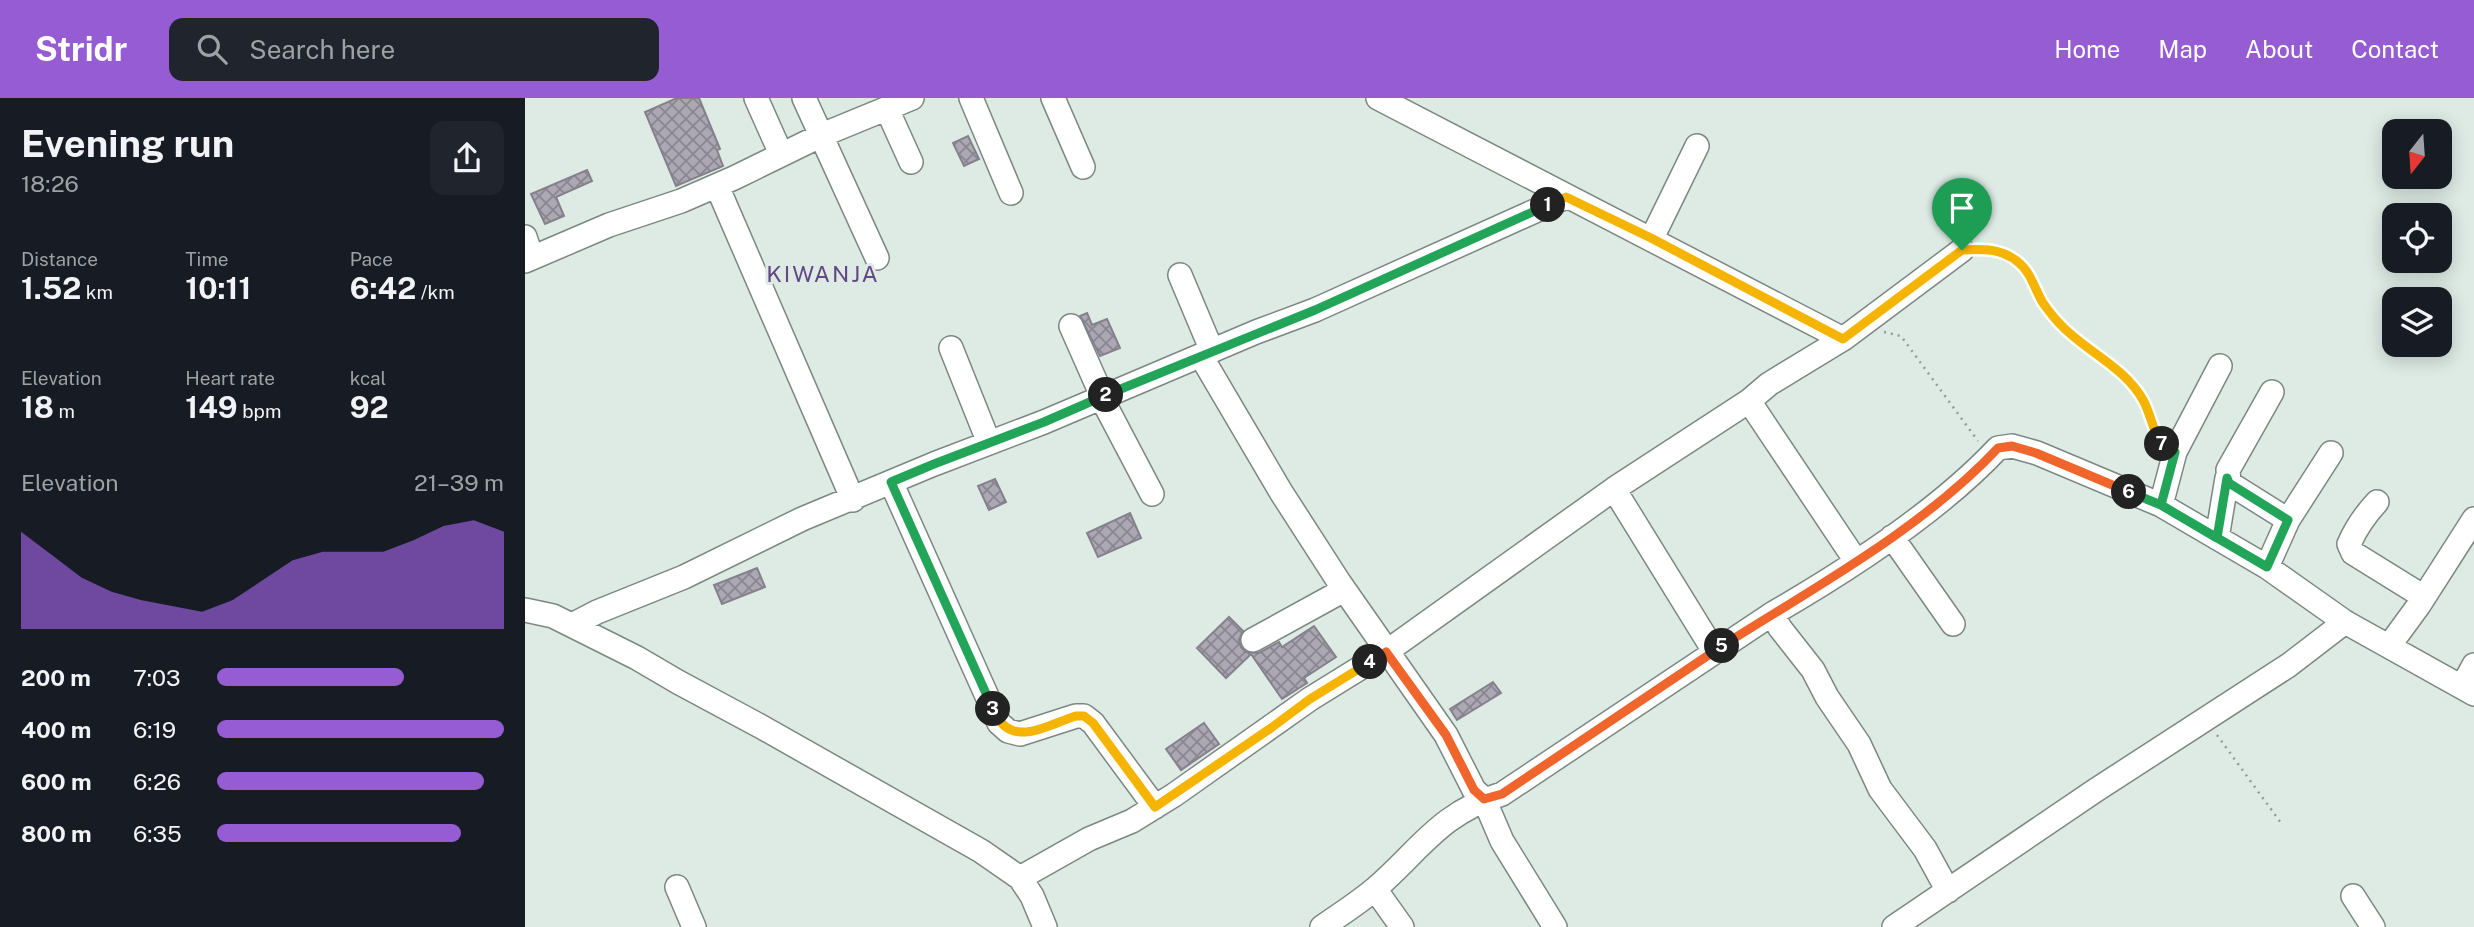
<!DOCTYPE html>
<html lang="en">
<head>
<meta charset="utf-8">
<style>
  :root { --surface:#171b24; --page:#20242c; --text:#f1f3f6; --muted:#9ea1a6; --accent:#955cd4 }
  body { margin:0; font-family:"Public Sans",sans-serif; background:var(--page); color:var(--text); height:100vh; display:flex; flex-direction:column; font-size:26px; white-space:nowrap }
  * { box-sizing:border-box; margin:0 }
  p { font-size:23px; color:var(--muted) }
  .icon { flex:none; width:38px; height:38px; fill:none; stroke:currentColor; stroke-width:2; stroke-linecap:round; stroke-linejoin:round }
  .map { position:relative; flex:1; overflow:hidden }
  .drawer { display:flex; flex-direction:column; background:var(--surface); width:525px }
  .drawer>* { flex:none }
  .needle { width:46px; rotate:197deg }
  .tools { position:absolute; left:1857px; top:21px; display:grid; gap:14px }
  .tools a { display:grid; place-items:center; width:70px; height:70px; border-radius:14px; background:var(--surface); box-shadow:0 4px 18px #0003; font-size:35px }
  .pin { position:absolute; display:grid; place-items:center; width:60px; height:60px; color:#fff; margin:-72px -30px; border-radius:50% 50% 50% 0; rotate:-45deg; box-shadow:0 0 7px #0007 }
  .pin .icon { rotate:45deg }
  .km { position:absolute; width:35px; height:35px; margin:-18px; border-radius:50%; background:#222; color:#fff; font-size:19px; line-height:35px; text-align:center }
  .round { display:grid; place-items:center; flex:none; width:74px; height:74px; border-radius:14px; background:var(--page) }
  .summary { display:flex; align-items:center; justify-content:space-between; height:119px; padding:0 21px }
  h1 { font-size:38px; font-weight:700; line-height:52px }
  .metrics { display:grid; grid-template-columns:repeat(3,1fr); gap:10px; height:119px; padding:7px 21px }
  .metrics div { display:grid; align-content:center }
  .metrics b { font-size:30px; font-weight:700 }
  .metrics small { font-size:19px; font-weight:400 }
  .metrics p { font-size:19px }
  .chart { height:196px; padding:14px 21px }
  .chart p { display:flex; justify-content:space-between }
  .chart svg { width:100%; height:126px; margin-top:7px; fill:var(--accent); opacity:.7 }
  ul { padding:0 21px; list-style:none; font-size:23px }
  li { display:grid; grid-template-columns:112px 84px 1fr; align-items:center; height:52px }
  li i { height:18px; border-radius:9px; background:var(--accent) }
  header { display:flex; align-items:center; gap:42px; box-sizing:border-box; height:98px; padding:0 35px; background:var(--accent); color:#fff }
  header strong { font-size:33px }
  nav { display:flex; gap:38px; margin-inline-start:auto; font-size:24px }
  .search { width:490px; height:63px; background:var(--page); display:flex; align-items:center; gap:18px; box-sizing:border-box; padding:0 24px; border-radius:14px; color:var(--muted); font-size:26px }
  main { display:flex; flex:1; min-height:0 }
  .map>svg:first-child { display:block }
  .building { fill:url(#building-cross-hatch); stroke:#85818c; stroke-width:2 }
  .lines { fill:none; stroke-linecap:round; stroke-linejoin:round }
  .minor-casing { stroke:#7b8882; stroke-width:26 }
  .path { stroke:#929c97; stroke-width:2.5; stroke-dasharray:2 5; stroke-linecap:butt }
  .minor { stroke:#fff; stroke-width:23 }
  .split-1-casing { stroke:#fff; stroke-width:14 }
  .split-2-casing { stroke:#fff; stroke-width:14 }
  .split-3-casing { stroke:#fff; stroke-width:14 }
  .split-4-casing { stroke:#fff; stroke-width:14 }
  .split-5-casing { stroke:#fff; stroke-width:14 }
  .split-6-casing { stroke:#fff; stroke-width:14 }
  .split-7-casing { stroke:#fff; stroke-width:14 }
  .split-8-casing { stroke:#fff; stroke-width:14 }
  .split-1 { stroke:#f5b400; stroke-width:9 }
  .split-2 { stroke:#22a559; stroke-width:9 }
  .split-3 { stroke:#22a559; stroke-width:9 }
  .split-4 { stroke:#f5b400; stroke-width:9 }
  .split-5 { stroke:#f0652b; stroke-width:9 }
  .split-6 { stroke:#f0652b; stroke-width:9 }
  .split-7 { stroke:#22a559; stroke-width:9 }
  .split-8 { stroke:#f5b400; stroke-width:9 }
  .labels { text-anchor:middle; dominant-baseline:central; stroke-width:6; stroke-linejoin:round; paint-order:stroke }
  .neighbourhood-label { font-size:23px; letter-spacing:2px; fill:#634885; stroke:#ddebe4 }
</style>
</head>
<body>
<header>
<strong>Stridr</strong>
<div class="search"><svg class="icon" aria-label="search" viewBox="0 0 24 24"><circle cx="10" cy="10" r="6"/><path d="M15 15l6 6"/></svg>Search here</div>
<nav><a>Home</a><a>Map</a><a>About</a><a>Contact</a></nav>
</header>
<main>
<section class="drawer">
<div class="summary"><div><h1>Evening run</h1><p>18:26</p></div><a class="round"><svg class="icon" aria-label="share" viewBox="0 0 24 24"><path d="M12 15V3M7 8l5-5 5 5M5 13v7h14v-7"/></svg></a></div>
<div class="metrics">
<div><p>Distance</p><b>1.52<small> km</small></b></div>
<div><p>Time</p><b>10:11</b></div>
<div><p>Pace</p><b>6:42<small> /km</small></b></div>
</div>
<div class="metrics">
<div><p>Elevation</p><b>18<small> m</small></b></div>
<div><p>Heart rate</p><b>149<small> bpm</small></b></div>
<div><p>kcal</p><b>92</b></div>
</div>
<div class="chart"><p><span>Elevation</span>21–39 m</p>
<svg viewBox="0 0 160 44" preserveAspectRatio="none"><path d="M0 44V10L10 18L20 26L30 31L40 34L50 36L60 38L70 34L80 27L90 20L100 17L110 17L120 17L130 13L140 8L150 6L160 10V44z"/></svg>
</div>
<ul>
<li><b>200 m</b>7:03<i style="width:65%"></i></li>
<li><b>400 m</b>6:19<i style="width:100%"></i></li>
<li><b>600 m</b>6:26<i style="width:93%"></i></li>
<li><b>800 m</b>6:35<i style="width:85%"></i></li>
</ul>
</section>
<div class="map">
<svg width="1949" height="829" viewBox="0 0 1949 829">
  <defs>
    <pattern id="building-cross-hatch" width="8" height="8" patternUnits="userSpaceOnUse" patternTransform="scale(1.75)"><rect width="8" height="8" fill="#aba7b3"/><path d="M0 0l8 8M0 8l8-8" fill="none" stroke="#898690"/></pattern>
  </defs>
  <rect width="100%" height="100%" fill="#ddebe4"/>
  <path class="building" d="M 152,0 L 174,0 L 195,51 L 192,52 L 198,68 L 151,88 L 120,14 Z
    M 443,38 L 454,61 L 439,68 L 428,45 Z
    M 62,72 L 67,83 L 31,99 L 39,118 L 20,126 L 6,96 Z
    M 562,215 L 567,227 L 582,221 L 595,250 L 575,258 L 555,218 Z
    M 470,381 L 481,404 L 464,412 L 453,388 Z
    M 605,415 L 616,440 L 573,459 L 562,435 Z
    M 232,470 L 240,489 L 197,506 L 189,487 Z
    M 704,519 L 718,533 L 714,542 L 716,549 L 721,554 L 734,555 L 754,544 L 757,549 L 789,528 L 811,559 L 779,580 L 782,585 L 757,601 L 726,556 L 701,580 L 672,550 Z
    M 968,584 L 976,595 L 932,622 L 925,611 Z
    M 679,625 L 694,646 L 656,672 L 641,651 Z"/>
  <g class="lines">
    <defs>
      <path id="minor" d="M 231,0 L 256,56
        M 279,0 L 352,160
        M 446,0 L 486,95
        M 528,0 L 558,69
        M 853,0 C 1008,81 1164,160 1318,241
        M 362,11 L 386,64
        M 192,88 L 328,402
        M 0,139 L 7,160
        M 1127,140 L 1172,48
        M 0,163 L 84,127 L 156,103 L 209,80 L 297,37 L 387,0
        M 655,177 L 687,253
        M 546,228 L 577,298
        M 426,250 L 464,345
        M 676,258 L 756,394 L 814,484 L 921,637 L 949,692 L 959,701 L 977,743 L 1030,829
        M 1747,294 L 1703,372 L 1704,385 L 1763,422
        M 576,299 L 627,396
        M 366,384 L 474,625 L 483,633 L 495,636 L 551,618 L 559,618 L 568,625 L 630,709
        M 1089,391 L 1189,553
        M 1852,404 C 1840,417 1831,430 1824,446 L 1828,455 L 1899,499
        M 1636,407 L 1650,354 L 1695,268
        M 1367,439 L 1428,526
        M 1692,440 L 1702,380
        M 1331,463 L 1224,303 L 1244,286 L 1318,241 L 1437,152
        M 1742,469 L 1763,422 L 1806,355
        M 0,512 L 28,518 L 112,560 L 153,584 L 235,628 L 456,753 L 495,780 L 507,798 L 520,829
        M 1247,516 C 1323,472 1413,414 1473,350 L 1487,348 L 1512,355 L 1636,407 L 1742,469 L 1820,524 L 1949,596
        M 47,527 L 72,514 L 159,479 L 277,421 L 409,366 L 519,324 L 731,234 L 790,212 L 1041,99
        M 728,542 L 819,492
        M 1864,548 L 1894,507 L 1949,421
        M 1937,589 L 1949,567
        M 495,780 L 564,741 L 607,723 L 649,697 L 785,601 L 861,554 L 1089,391 L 1224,303
        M 152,789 L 169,829
        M 850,791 L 877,829
        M 1828,798 L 1848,829
        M 797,829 C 815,817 833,805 850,791 C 895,752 915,715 977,696 L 1247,516 L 1255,530 L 1288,572 L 1302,599 L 1334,646 L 1355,691 L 1400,751 L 1423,793
        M 1369,829 L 1571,692 L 1764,567 L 1820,524"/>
    </defs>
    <use href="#minor" class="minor-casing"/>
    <path class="path" d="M 1457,151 C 1470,151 1483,156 1492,163 C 1506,173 1509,191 1518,204 C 1523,211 1529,219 1535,225 C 1559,253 1599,268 1618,301 C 1625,314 1625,329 1634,341
      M 1359,234 L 1376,238 L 1453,343
      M 1692,637 L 1756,725"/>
    <use href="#minor" class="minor"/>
  </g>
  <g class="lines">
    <defs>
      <path id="split-1" d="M 1023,107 L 1041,99 L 1126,140 L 1318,241 L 1437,152"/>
      <path id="split-2" d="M 581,297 L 790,212 L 1023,107"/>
      <path id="split-3" d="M 468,611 L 366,384 L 409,366 L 519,324 L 581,297"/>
      <path id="split-4" d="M 468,611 C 485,652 519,628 551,618 L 559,618 L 568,625 L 630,709 L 746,630 L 785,601 L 845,564"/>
      <path id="split-5" d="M 845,564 L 861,554 L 921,637 L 949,692 L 959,701 L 977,696 L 1197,548"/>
      <path id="split-6" d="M 1197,548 C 1290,489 1397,431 1473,350 L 1487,348 L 1511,355 L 1604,394"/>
      <path id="split-7" d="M 1604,394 L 1636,407 L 1742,469 L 1763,422 L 1704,385 L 1702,380 L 1692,440 L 1636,407 L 1650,354 L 1637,346"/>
      <path id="split-8" d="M 1437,152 C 1458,151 1476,150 1493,164 C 1506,174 1510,192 1518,205 C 1523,212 1529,220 1535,226 C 1560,253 1600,269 1618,302 C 1626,316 1627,332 1637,346"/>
    </defs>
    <use href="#split-1" class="split-1-casing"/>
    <use href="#split-2" class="split-2-casing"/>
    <use href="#split-3" class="split-3-casing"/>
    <use href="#split-4" class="split-4-casing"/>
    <use href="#split-5" class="split-5-casing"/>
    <use href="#split-6" class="split-6-casing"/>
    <use href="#split-7" class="split-7-casing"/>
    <use href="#split-8" class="split-8-casing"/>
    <use href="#split-1" class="split-1"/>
    <use href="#split-2" class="split-2"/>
    <use href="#split-3" class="split-3"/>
    <use href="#split-4" class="split-4"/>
    <use href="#split-5" class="split-5"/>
    <use href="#split-6" class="split-6"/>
    <use href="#split-7" class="split-7"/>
    <use href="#split-8" class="split-8"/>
  </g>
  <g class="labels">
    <g class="neighbourhood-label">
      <text x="298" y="175">KIWANJA</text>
    </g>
  </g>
</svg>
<div class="tools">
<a><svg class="needle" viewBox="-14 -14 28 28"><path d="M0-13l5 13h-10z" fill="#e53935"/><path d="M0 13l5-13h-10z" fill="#9ea1a6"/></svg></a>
<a><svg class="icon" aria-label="locate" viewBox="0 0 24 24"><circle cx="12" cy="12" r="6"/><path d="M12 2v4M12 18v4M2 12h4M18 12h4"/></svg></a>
<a><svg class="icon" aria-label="layers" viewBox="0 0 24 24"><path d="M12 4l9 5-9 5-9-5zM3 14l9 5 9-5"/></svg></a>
</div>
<div class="pin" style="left:1437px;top:152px;background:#1e9e55"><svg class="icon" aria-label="arrive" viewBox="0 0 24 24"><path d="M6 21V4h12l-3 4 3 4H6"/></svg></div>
<b class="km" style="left:1023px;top:107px">1</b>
<b class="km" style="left:581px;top:297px">2</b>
<b class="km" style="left:468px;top:611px">3</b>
<b class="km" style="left:845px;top:564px">4</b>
<b class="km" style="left:1197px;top:548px">5</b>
<b class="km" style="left:1604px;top:394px">6</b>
<b class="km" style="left:1637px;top:346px">7</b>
</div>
</main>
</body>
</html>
